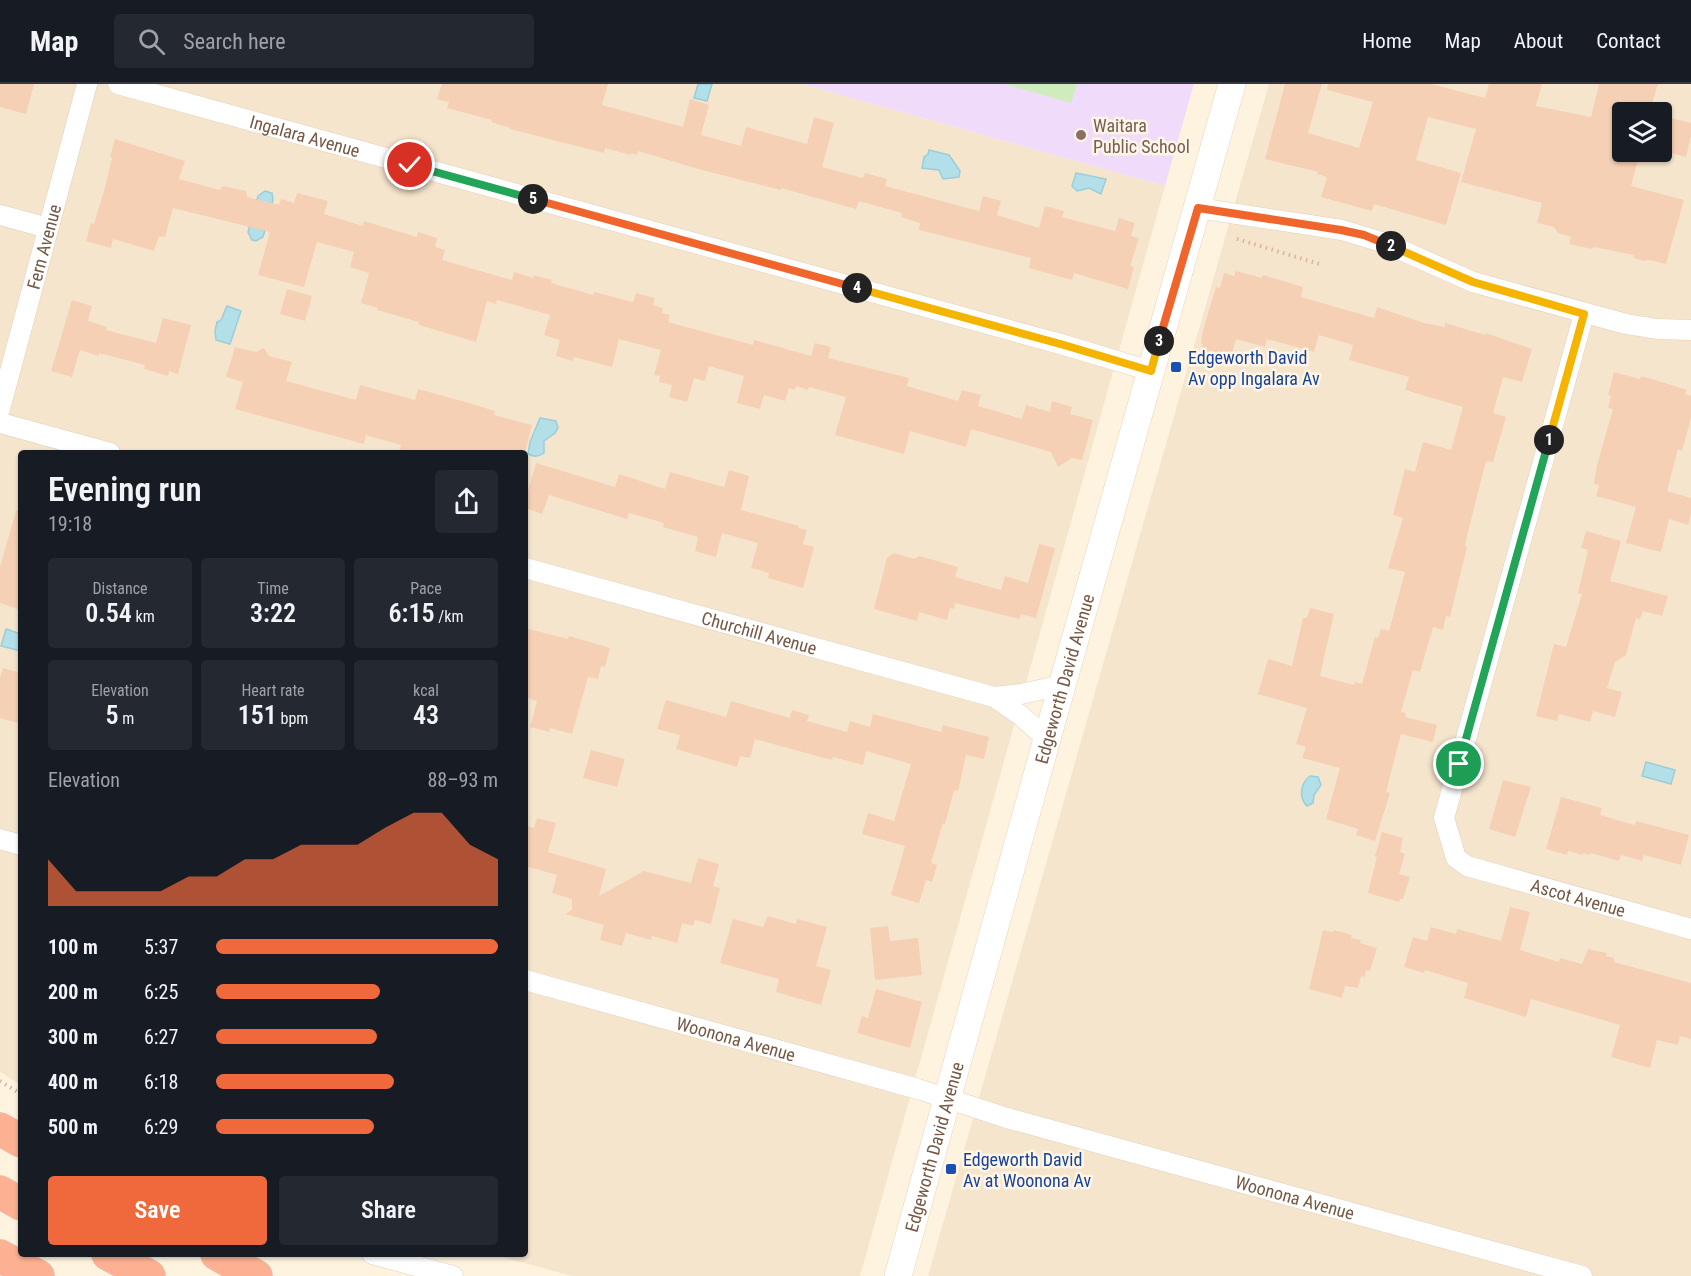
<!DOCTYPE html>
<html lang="en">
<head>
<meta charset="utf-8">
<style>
  :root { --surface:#171b24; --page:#242831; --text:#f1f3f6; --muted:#9ea1a6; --line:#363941; --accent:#f0693c }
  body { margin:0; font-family:"Roboto Condensed",sans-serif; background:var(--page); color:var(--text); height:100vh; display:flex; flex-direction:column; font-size:22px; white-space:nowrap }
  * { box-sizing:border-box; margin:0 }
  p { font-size:20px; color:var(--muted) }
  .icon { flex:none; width:33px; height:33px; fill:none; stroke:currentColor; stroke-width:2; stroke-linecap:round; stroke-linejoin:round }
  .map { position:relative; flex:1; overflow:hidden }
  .details { position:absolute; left:18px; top:366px; width:510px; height:807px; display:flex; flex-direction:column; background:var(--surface); border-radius:6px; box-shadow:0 2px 4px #0004 }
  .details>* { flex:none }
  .buttons { position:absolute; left:1612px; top:18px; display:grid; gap:12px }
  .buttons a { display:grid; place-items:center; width:60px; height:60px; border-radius:6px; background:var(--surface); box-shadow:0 2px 4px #0004; font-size:30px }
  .pin { position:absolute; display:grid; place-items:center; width:51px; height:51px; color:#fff; margin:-26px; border:3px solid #fff; border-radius:50%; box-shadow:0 2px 6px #0007 }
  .km { position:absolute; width:30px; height:30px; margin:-15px; border-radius:50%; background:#222; color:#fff; font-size:16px; line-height:30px; text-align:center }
  .round { display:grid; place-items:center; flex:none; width:63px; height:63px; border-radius:6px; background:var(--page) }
  .head { display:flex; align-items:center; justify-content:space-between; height:102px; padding:0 30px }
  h1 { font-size:33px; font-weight:600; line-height:45px }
  .metrics { display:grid; grid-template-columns:repeat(3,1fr); gap:9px; height:102px; padding:6px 30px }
  .metrics div { display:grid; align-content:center; border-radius:6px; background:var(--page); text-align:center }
  .metrics b { font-size:26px; font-weight:600 }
  .metrics small { font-size:16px; font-weight:400 }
  .metrics p { font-size:16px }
  .chart { height:168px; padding:12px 30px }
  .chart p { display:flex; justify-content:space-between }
  .chart svg { width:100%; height:108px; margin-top:6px; fill:var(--accent); opacity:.7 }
  .action { display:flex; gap:12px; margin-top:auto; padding:12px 30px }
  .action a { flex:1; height:69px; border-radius:6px; background:var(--accent); color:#fff; font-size:24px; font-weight:600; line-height:69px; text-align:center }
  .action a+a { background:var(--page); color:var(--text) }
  ul { padding:0 30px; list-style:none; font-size:20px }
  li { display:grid; grid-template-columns:96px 72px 1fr; align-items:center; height:45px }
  li i { height:15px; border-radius:8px; background:var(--accent) }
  header { display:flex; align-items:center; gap:36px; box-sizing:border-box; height:84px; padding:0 30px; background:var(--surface); border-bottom:2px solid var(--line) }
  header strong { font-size:28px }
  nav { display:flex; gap:33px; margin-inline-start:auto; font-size:21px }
  .search { width:420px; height:54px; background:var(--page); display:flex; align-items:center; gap:15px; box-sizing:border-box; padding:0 21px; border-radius:6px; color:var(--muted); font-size:22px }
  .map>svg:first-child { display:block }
  .residential { fill:#f6e5cd; fill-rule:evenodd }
  .education { fill:#f0dcfa }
  .green { fill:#cfecbd }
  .water { fill:#b3dfe8; stroke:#99ceda; stroke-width:1.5 }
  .building { fill:#f5d0b5 }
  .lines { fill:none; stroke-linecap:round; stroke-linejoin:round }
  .street-casing { stroke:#e2cfbb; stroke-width:21 }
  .secondary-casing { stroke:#ead2ba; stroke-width:28 }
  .highway-casing { stroke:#ded7d2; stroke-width:34 }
  .path { stroke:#d9b499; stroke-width:4; stroke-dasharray:1.5 4.5; stroke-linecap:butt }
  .street { stroke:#fff; stroke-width:20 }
  .secondary { stroke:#fff; stroke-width:27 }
  .highway { stroke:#fcb192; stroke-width:33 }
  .split-1-casing { stroke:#fff; stroke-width:12 }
  .split-2-casing { stroke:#fff; stroke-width:12 }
  .split-3-casing { stroke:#fff; stroke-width:12 }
  .split-4-casing { stroke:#fff; stroke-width:12 }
  .split-5-casing { stroke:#fff; stroke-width:12 }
  .split-6-casing { stroke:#fff; stroke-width:12 }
  .split-1 { stroke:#22a559; stroke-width:8 }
  .split-2 { stroke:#f5b400; stroke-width:8 }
  .split-3 { stroke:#f0652b; stroke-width:8 }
  .split-4 { stroke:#f5b400; stroke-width:8 }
  .split-5 { stroke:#f0652b; stroke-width:8 }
  .split-6 { stroke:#22a559; stroke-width:8 }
  .education-dot { fill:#8d6e63; stroke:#fff6e7; stroke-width:2 }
  .transit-dot { fill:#1a4fb4; stroke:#fff6e7; stroke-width:2 }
  .labels { text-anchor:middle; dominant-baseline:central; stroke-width:5; stroke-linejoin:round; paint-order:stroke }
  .education-label { font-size:18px; fill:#785e54; stroke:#fff6e7; text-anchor:start }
  .street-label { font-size:18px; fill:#755845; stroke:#fff6e7 }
  .transit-label { font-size:18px; fill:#164399; stroke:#fff6e7; text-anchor:start }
</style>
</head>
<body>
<header>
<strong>Map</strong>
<div class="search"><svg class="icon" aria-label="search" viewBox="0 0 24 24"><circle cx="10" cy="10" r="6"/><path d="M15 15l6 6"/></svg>Search here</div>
<nav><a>Home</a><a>Map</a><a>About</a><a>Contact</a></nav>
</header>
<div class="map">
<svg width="1691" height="1192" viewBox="0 0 1691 1192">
  <rect width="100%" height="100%" fill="#fef3df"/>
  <path class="residential" d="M 0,0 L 802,0 L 1165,102 L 860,1192 L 572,1192 L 492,1170 L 525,1170 L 525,369 L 21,369 L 21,1001 L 0,988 Z
    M 1269,0 L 1691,0 L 1691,1192 L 928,1192 ZM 1623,28 L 1662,28 L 1662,68 L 1623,68 Z"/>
  <path class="education" d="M 802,0 L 1194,0 L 1165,102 Z"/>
  <path class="green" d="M 1005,0 L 1077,0 L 1071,19 Z"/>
  <path class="water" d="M 698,0 L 712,0 L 707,17 L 694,14 Z
    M 929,66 L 949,71 L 960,87 L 959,93 L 943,95 L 939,86 L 922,84 L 924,73 L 928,70 Z
    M 1076,89 L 1106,95 L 1101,110 L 1089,104 L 1077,107 L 1072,102 Z
    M 265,107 L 272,109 L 273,116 L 263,153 L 256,157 L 252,156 L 248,148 L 258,112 Z
    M 227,222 L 241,227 L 230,260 L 216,256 L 215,247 L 217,238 L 221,236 Z
    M 540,334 L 556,337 L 558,344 L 555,349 L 544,357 L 544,369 C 538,373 535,373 528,370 L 530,358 Z
    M 6,545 L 21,550 L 21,567 L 1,562 Z
    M 1646,678 L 1675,686 L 1671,700 L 1642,692 Z
    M 1310,692 L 1318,693 L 1321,701 L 1314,711 L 1313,719 L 1307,722 C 1298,713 1301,699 1310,692 Z"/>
  <path class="building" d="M 0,0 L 34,0 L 26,30 L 0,23 Z
    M 442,0 L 608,0 L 602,21 L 683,43 L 690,15 L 709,21 L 701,51 L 741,62 L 746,43 L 807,60 L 814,33 L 834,39 L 822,83 L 863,94 L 865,89 L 887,95 L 885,102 L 979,127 L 983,112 L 1001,117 L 997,131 L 1039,144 L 1045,122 L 1064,127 L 1062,133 L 1115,147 L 1119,134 L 1135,139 L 1131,152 L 1139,154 L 1130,182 L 1134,183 L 1128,205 L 1074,189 L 1072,196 L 1029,184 L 1031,174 L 919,146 L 920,139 L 901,133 L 902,129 L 859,117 L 856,125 L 781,104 L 781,106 L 702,86 L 638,67 L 637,71 L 631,69 L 631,71 L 605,64 L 604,69 L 510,45 L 511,44 L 491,38 L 492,36 L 447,24 L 449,18 L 437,15 Z
    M 1285,0 L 1322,0 L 1308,49 L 1359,64 L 1373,18 L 1327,6 L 1328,0 L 1431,0 L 1485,14 L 1489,0 L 1542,0 L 1536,22 L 1591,33 L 1599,0 L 1658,0 L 1651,23 L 1633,19 L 1632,24 L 1623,21 L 1623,68 L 1640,68 L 1631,102 L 1684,116 L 1666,180 L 1650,176 L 1644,177 L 1634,174 L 1634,171 L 1594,163 L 1592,165 L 1569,160 L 1571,153 L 1558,149 L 1554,143 L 1537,139 L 1542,119 L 1461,98 L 1476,45 L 1428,33 L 1416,76 L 1461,89 L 1446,141 L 1374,120 L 1372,127 L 1321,113 L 1327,93 L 1317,90 L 1318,88 L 1265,75 Z
    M 1671,34 L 1691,39 L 1691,52 L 1686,73 L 1663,67 Z
    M 115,55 L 185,77 L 179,95 L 220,106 L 223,102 L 246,107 L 247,113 L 279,121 L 281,115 L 294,119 L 297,109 L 328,117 L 324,130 L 363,142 L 364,137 L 417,153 L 418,148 L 437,154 L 435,163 L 445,166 L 442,176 L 512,196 L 514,188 L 533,194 L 534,191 L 552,196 L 551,199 L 593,211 L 594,208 L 633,218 L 636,209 L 655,214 L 653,221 L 663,224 L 662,229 L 670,231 L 668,238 L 753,261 L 754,256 L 811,272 L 815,259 L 831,263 L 828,274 L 909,294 L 907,302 L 958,317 L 962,306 L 981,311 L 978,322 L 1022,335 L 1026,321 L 1050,328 L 1052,317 L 1072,323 L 1070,330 L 1093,336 L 1082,376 L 1072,374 L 1058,383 L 1051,368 L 971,345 L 966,363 L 910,347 L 904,370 L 835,351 L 846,313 L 809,303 L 808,306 L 796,302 L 795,306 L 789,304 L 785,317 L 764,311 L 760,325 L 737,319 L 744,292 L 709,282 L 705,297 L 694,294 L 687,318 L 669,313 L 672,301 L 659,298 L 660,292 L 654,291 L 661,266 L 619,255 L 612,283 L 574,273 L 573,277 L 556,272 L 560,256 L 544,251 L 550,231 L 497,216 L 496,220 L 487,217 L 476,258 L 419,241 L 419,238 L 377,226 L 378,224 L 361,219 L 369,189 L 350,183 L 354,168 L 317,158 L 304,203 L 258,191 L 270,148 L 173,124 L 165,153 L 159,152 L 154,167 L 113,155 L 111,164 L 86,157 L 91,139 L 94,140 L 105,103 L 112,74 L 110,73 Z
    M 1236,187 L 1262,194 L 1263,191 L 1303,203 L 1301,213 L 1374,234 L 1377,223 L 1424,239 L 1445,243 L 1445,239 L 1485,251 L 1486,249 L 1532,265 L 1522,298 L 1503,293 L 1493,329 L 1506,333 L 1493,378 L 1486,377 L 1466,456 L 1465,463 L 1467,463 L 1450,533 L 1446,532 L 1443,546 L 1433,543 L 1420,588 L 1413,586 L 1401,628 L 1406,629 L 1405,633 L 1437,641 L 1433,658 L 1401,650 L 1386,708 L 1390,709 L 1375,757 L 1356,751 L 1358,745 L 1326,735 L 1340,684 L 1302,674 L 1306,663 L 1296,660 L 1307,624 L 1258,610 L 1268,575 L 1292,582 L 1303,534 L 1307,534 L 1310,524 L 1334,530 L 1320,592 L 1354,601 L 1355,598 L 1362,600 L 1375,553 L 1378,554 L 1381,545 L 1389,547 L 1405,488 L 1388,484 L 1403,434 L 1393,431 L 1405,385 L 1415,388 L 1423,358 L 1451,366 L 1463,323 L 1405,306 L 1409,293 L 1349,276 L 1353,261 L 1319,251 L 1314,268 L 1267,255 L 1265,263 L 1236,255 L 1229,280 L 1199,272 L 1203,260 L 1201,259 L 1203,246 L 1216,203 L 1220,204 L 1224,189 L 1234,192 Z
    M 287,205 L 312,212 L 305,237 L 280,230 Z
    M 72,216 L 92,222 L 88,237 L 107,243 L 106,246 L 156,259 L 163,234 L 191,241 L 178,290 L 169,287 L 168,292 L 144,285 L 145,281 L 99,269 L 99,272 L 80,266 L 72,293 L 51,287 Z
    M 235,263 L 256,268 L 264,264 L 269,272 L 292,278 L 286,297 L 356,316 L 360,301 L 415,316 L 418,305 L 469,319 L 495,327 L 494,331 L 532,341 L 525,369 L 399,369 L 401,361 L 366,351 L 364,360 L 235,325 L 243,298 L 226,293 Z
    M 1614,288 L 1640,295 L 1641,292 L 1665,299 L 1687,306 L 1685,310 L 1691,312 L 1691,334 L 1682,367 L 1678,365 L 1667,407 L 1691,414 L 1691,430 L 1688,441 L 1669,435 L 1661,468 L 1626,459 L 1636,423 L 1596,412 L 1599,401 L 1594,400 L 1597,381 L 1613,325 L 1608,324 L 1611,312 L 1608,311 Z
    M 536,379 L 615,403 L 619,390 L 665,405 L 670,388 L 724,403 L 729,386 L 749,392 L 741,426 L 799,442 L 798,444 L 807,446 L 803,460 L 814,463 L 803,504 L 768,494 L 769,489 L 751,484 L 758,459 L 722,449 L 716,473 L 695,467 L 698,453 L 663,443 L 664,439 L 629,429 L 627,435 L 549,411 L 542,430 L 525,424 L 525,417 Z
    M 16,427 L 21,427 L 21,526 L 0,519 L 0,483 Z
    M 1586,447 L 1621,457 L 1610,497 L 1668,512 L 1662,532 L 1643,527 L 1640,535 L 1636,534 L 1626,571 L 1615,578 L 1607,604 L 1622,608 L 1615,633 L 1593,627 L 1590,638 L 1559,630 L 1557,637 L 1536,632 L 1554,560 L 1566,563 L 1582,510 L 1578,509 L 1588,466 L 1581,464 Z
    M 1039,460 L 1055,464 L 1036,534 L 1021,530 L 1019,535 L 955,519 L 954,525 L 950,524 L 947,536 L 919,528 L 917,537 L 874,525 L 887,474 L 894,469 L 914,475 L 919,472 L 958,483 L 955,493 L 1001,506 L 1005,492 L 1028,499 Z
    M 525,544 L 568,555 L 569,552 L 610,564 L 605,583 L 601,582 L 598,595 L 588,593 L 572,650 L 550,644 L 549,648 L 530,643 L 537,617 L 525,613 Z
    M 3,584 L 21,589 L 21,640 L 0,634 L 0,594 Z
    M 666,616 L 726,633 L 731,617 L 790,634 L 792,626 L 809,631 L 807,637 L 847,648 L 850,637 L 870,643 L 873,630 L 941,648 L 943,641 L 989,653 L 984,675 L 966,671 L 958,707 L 954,706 L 945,740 L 943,739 L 931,779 L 937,781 L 932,798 L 926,796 L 919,819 L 891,811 L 905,762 L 862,750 L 868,729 L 894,737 L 911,680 L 866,667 L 863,681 L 833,673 L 832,676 L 755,655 L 750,674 L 740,672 L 737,683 L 676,665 L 680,651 L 657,645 Z
    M 591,666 L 625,675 L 617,703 L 583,694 Z
    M 1503,696 L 1531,703 L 1515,753 L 1489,745 Z
    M 1561,713 L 1602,724 L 1600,731 L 1635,741 L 1636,737 L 1689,751 L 1681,781 L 1644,771 L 1642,777 L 1621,771 L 1619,777 L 1590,769 L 1589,771 L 1583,769 L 1583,771 L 1568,767 L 1567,771 L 1546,765 Z
    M 537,734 L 556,739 L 548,768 L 606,785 L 599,812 L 644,787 L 691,799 L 698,774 L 719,780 L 713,802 L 720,804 L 711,840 L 695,836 L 693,842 L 682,839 L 677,859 L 652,852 L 651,856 L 626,849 L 622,862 L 600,856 L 604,841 L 565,830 L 572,826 L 572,815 L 552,809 L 557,791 L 525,782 L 525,741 L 534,744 Z
    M 1382,748 L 1403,754 L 1400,768 L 1405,770 L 1399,790 L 1410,793 L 1403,815 L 1400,815 L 1399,818 L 1368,809 L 1377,773 L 1375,772 Z
    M 1510,823 L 1530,828 L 1520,866 L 1559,878 L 1560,874 L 1582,880 L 1588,865 L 1607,869 L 1606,872 L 1614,874 L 1614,878 L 1691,899 L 1691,955 L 1680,952 L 1678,961 L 1657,956 L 1650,984 L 1611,973 L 1620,941 L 1531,915 L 1526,933 L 1464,914 L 1468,899 L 1425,886 L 1424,889 L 1404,883 L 1413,853 L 1427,857 L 1431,843 L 1456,850 L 1457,845 L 1501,857 Z
    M 768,832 L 796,840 L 797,835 L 827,843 L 816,882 L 831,886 L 821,921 L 776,908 L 779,895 L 720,879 L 733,835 L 763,843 Z
    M 888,842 L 890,857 L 918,854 L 922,891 L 875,896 L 870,844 Z
    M 1323,846 L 1333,848 L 1334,846 L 1352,851 L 1351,854 L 1361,856 L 1360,859 L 1377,864 L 1370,887 L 1366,886 L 1365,893 L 1361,892 L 1358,904 L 1345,902 L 1342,914 L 1309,905 Z
    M 876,905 L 922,918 L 910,964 L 857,949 L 862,932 L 868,934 Z"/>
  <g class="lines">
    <defs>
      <g id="street">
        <path id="s1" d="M 118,0 L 1064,261 L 1151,287"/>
        <path d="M 1198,124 L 1342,146 L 1385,159 L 1473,198 L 1626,240 L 1657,245 L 1691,246"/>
        <path d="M 0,131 L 48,144"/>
        <path id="s2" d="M 1584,230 L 1444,734 L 1456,774 L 1467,782 L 1691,845"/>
        <path id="s3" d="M 0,325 L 87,0"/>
        <path d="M 0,339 L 110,369"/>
        <path id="s4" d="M 525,484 L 994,613 L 1020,631 L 1047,655"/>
        <path d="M 994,613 L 1021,610 L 1062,601"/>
        <path d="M 0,755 L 21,761"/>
        <path id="s5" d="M 525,896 L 918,1005 L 1007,1034 L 1582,1192"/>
        <path d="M 372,1170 L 453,1192"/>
      </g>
      <g id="secondary">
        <path id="s6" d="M 898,1192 L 1047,655 L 1232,0"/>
      </g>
      <path id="highway" d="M 0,1045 L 21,1057
        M 0,1108 L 21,1120
        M 108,1170 L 149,1192
        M 217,1170 L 256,1192
        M 0,1172 L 38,1192"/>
    </defs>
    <use href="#street" class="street-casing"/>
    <use href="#secondary" class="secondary-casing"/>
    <use href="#highway" class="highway-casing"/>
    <path class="path" d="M 1237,155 L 1323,181
      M 0,997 L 21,1010"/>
    <use href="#street" class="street"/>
    <use href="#secondary" class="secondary"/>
    <use href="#highway" class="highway"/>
  </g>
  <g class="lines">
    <defs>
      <path id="split-1" d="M 1459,680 L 1549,356"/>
      <path id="split-2" d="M 1391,162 L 1473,198 L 1584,230 L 1549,356"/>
      <path id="split-3" d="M 1159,257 L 1198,124 L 1341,146 L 1364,151 L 1391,162"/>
      <path id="split-4" d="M 857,204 L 1064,261 L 1151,287 L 1159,257"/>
      <path id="split-5" d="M 533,115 L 857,204"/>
      <path id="split-6" d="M 410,81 L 533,115"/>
    </defs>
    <use href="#split-1" class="split-1-casing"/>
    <use href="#split-2" class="split-2-casing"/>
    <use href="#split-3" class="split-3-casing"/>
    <use href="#split-4" class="split-4-casing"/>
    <use href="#split-5" class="split-5-casing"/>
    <use href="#split-6" class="split-6-casing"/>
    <use href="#split-1" class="split-1"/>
    <use href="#split-2" class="split-2"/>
    <use href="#split-3" class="split-3"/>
    <use href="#split-4" class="split-4"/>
    <use href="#split-5" class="split-5"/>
    <use href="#split-6" class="split-6"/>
  </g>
  <circle class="education-dot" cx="1081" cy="51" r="6"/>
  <g class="transit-dot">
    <rect x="1170" y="277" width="12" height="12" rx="3"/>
    <rect x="945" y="1079" width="12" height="12" rx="3"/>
  </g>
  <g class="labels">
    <g class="education-label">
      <text x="1093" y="41">Waitara<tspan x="1093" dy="21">Public School</tspan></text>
    </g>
    <g class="street-label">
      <text stroke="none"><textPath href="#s1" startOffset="194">Ingalara Avenue</textPath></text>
      <text stroke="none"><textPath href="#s3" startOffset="168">Fern Avenue</textPath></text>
      <text stroke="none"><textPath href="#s4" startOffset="243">Churchill Avenue</textPath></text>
      <text stroke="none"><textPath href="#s6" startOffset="620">Edgeworth David Avenue</textPath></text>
      <text stroke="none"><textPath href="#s2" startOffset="694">Ascot Avenue</textPath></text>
      <text stroke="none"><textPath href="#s5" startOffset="219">Woonona Avenue</textPath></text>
      <text stroke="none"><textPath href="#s6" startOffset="134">Edgeworth David Avenue</textPath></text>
      <text stroke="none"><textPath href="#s5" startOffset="800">Woonona Avenue</textPath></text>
    </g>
    <g class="transit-label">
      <text x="1188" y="273">Edgeworth David<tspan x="1188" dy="21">Av opp Ingalara Av</tspan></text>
      <text x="963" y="1075">Edgeworth David<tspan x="963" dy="21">Av at Woonona Av</tspan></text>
    </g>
  </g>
</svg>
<div class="buttons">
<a><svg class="icon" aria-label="layers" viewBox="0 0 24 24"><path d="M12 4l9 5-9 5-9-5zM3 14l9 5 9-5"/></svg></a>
</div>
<div class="pin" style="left:1459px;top:680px;background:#1e9e55"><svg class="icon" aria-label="arrive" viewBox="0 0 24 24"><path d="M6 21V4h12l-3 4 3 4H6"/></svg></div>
<div class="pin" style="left:410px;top:81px;background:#d93025"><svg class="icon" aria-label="check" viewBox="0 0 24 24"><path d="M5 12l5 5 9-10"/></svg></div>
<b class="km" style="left:1549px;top:356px">1</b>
<b class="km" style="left:1391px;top:162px">2</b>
<b class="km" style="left:1159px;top:257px">3</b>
<b class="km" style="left:857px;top:204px">4</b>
<b class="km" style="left:533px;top:115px">5</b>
<section class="details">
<div class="head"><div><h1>Evening run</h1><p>19:18</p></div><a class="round"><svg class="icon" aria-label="share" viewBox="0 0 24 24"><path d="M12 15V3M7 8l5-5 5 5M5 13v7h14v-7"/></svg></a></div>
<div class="metrics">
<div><p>Distance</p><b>0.54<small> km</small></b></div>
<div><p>Time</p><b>3:22</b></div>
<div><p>Pace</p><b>6:15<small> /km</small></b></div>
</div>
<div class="metrics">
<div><p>Elevation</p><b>5<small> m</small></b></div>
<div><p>Heart rate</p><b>151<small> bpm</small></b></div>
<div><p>kcal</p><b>43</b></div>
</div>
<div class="chart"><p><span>Elevation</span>88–93 m</p>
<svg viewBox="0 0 160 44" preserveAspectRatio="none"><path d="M0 44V25L10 38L20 38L30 38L40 38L50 32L60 32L70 25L80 25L90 19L100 19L110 19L120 12L130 6L140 6L150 19L160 25V44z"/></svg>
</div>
<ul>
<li><b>100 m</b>5:37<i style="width:100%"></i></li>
<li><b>200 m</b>6:25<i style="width:58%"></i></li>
<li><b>300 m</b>6:27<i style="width:57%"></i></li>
<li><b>400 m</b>6:18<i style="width:63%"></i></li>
<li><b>500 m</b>6:29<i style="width:56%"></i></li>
</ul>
<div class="action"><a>Save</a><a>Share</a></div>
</section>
</div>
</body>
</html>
